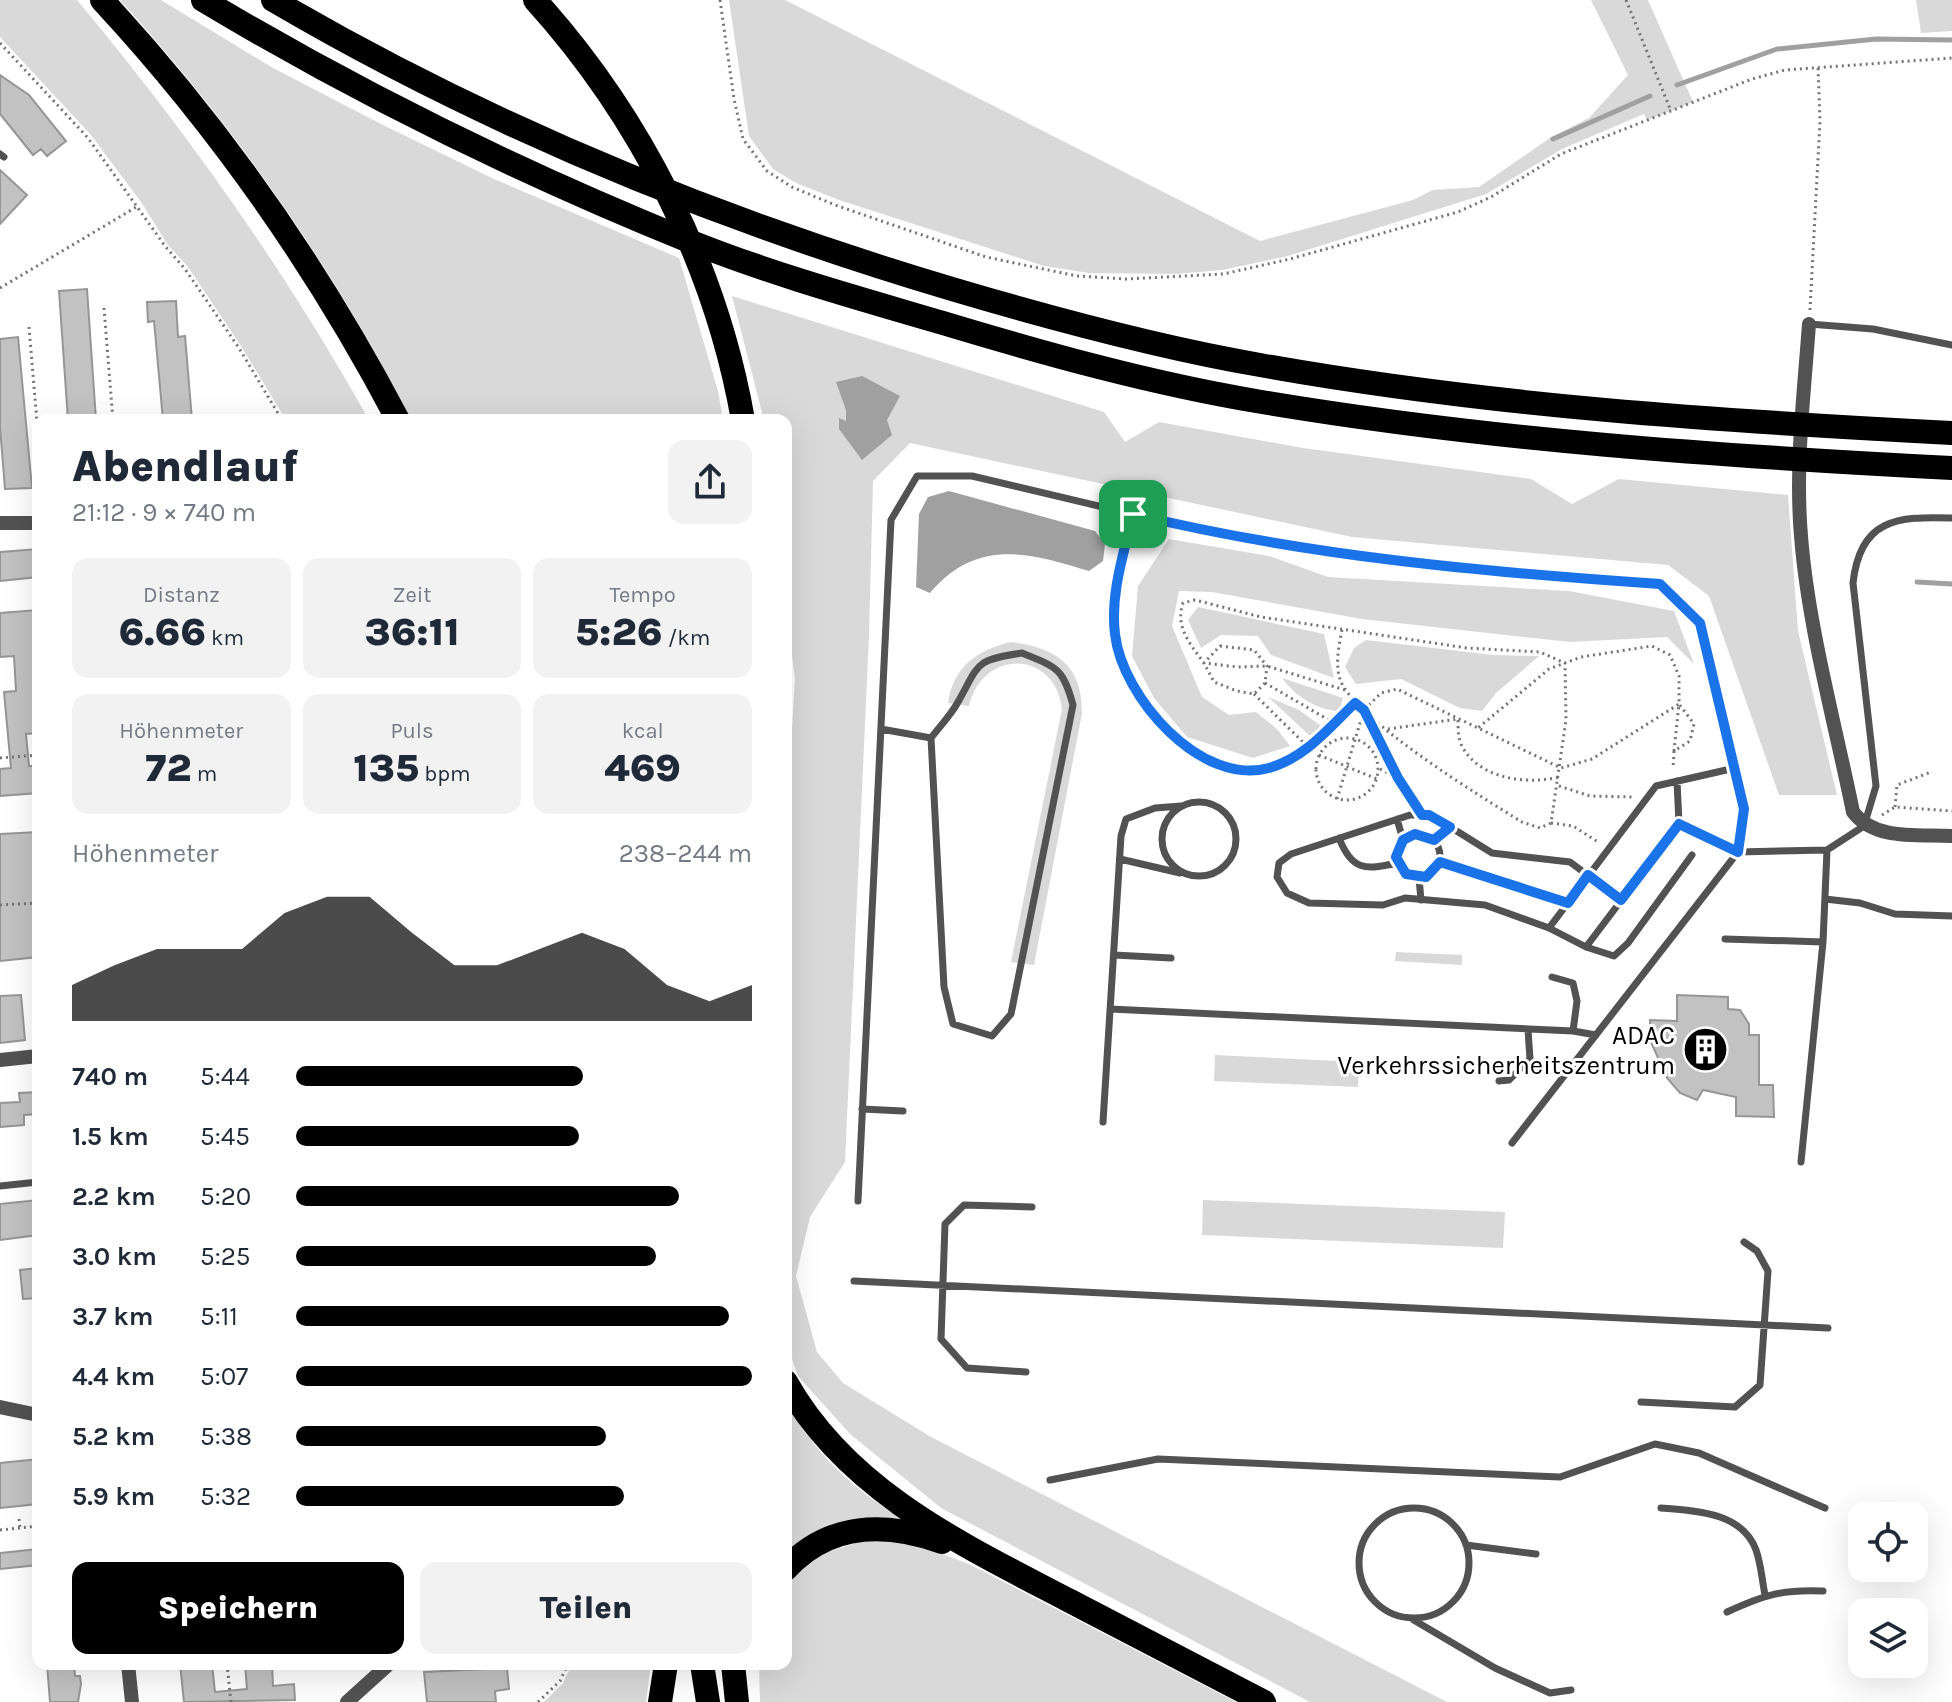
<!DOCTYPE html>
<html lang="de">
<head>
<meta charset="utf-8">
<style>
  :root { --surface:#fff; --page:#f2f2f3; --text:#1f2937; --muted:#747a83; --accent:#000 }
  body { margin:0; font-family:Karla,sans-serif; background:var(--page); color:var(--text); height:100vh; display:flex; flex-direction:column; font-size:30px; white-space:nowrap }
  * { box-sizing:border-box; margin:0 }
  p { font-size:26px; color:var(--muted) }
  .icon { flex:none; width:44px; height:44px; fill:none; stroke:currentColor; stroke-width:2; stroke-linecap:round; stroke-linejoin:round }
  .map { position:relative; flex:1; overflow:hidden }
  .drawer { position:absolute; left:32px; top:414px; width:760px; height:1256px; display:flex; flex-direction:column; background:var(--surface); border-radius:16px; box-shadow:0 8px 32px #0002 }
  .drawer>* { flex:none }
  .buttons { position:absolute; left:1848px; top:1502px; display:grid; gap:16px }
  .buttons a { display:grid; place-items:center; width:80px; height:80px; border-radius:16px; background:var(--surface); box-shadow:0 8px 32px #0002; font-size:40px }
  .pin { position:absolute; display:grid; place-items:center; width:68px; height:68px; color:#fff; margin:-34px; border-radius:16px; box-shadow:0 4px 12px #0006 }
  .round { display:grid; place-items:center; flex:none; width:84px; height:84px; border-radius:16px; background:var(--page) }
  .head { display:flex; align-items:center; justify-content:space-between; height:136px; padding:0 40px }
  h1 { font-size:44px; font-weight:800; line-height:60px }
  .figures { display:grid; grid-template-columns:repeat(3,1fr); gap:12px; height:136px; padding:8px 40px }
  .figures div { display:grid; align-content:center; border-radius:16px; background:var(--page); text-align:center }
  .figures b { font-size:40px; font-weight:800 }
  .figures small { font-size:22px; font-weight:400 }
  .figures p { font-size:22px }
  .chart { height:224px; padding:16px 40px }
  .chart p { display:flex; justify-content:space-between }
  .chart svg { width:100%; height:144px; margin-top:8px; fill:var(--accent); opacity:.7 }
  .action { display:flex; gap:16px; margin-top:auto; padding:16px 40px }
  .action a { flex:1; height:92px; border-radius:16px; background:var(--accent); color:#fff; font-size:32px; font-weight:800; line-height:92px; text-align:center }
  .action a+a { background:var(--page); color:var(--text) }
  ul { padding:0 40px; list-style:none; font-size:26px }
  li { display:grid; grid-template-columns:128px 96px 1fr; align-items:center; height:60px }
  li i { height:20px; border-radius:10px; background:var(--accent) }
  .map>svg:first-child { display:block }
  .green { fill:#d9d9d9 }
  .water { fill:#a0a0a0 }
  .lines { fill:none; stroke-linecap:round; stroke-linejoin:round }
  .stream { stroke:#a0a0a0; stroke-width:5 }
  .building { fill:#c2c2c2; stroke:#969696; stroke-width:2 }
  .path { stroke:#747474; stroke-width:3; stroke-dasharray:2 4; stroke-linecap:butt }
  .lane { stroke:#525252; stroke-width:7 }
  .street { stroke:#525252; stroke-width:14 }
  .highway { stroke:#000; stroke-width:24 }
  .route-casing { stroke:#fff; stroke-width:16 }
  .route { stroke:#1a73e8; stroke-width:10 }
  .labels { text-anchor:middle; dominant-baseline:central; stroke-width:6; stroke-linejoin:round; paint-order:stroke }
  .poi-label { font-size:26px; fill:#000; stroke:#fff; text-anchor:end }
</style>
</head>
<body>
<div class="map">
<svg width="1952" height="1702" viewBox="0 0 1952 1702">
  <rect width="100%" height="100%" fill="#fff"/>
  <path class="green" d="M 0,0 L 77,0 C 187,132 285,270 369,420 L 286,420 L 241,346 L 188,267 L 168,245 L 141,202 L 91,135 L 0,37 Z
    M 120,0 L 161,0 L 273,68 L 385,126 L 494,179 L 679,258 L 718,391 L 723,420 L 411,420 C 334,268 234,126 120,0 Z
    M 729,0 L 785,0 L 1260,241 L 1413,200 L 1433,190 L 1479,187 L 1550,138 L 1589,118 L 1628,75 L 1591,0 L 1648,0 L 1693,102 L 1647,120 L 1644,114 L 1562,149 L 1486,194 L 1288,256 L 1222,270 L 1175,274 L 1089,273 L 1044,266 L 839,200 L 796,183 L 773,169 L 749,136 Z
    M 1916,0 L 1952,0 L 1952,31 L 1921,33 Z
    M 732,296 L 1104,412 L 1125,442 L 1159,422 L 1303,448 L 1531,479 L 1572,504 L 1619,479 L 1788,495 L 1798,631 L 1837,795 L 1779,795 L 1709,596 L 1668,565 L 1352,537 L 910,443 L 873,481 L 869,636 L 845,1162 L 810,1217 L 796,1276 L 817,1352 L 843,1383 L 931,1437 L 1447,1702 L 1310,1702 L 941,1508 L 850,1434 L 798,1376 L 786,1342 L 786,833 L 795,678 L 786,612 L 786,420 L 764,420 Z
    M 1169,539 L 1269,556 L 1328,577 L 1569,591 L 1674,611 L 1694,664 L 1667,637 L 1570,642 L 1362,619 L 1212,592 L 1179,591 L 1172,626 L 1202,697 L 1229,715 L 1256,712 L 1277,729 L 1290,746 L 1253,758 L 1187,737 L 1154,698 L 1132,656 L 1138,586 Z
    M 1198,607 L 1324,634 L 1334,678 L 1271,655 L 1258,636 L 1221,635 L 1201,648 L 1188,620 Z
    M 1366,640 L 1493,655 L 1539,656 L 1496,693 L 1482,711 L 1460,708 L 1401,679 L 1356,684 L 1345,667 L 1354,648 Z
    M 1011,642 C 1056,648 1082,664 1082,713 L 1034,965 L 1011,962 L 1062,709 C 1055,650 983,648 969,706 L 948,703 C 953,667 977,650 1011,642 Z
    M 1282,678 L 1343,698 L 1339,711 C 1316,710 1295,696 1282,678 Z
    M 1268,697 L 1299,710 L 1321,726 L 1310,736 Z
    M 1396,952 L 1462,955 L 1462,965 L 1395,961 Z
    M 1215,1055 L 1359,1062 L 1358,1087 L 1214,1081 Z
    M 1203,1200 L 1505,1212 L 1503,1248 L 1202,1235 Z
    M 786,1401 C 816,1456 850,1485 901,1519 L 827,1527 L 786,1551 Z
    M 866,1540 L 913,1543 L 969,1564 L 1236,1702 L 760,1702 L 759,1664 L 786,1664 L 786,1578 L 817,1555 Z
    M 572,1664 L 651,1664 L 646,1702 L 544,1702 L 563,1683 Z"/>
  <path class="water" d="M 862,376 L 900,396 L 887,420 L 892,435 L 862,460 L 839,429 L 839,418 L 846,421 L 846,410 L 836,382 Z
    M 949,491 L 1095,531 L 1105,544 L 1103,561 L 1089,571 C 1028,552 976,538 930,593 L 916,587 L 919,514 L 928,497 Z"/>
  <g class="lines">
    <path class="stream" d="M 1677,85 L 1777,49 L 1876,39 L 1952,40
      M 1553,139 L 1650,96
      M 1917,582 L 1952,584"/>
  </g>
  <path class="building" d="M 0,75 L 29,95 L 66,141 L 47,156 L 41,149 L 33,155 L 0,114 Z
    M 0,170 L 27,195 L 0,224 Z
    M 87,289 L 96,420 L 68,420 L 59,291 Z
    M 176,301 L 178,337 L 185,336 L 192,420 L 163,420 L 154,321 L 148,322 L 147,302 Z
    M 18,337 L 32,488 L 5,489 L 0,427 L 0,339 Z
    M 38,549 L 38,577 L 0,581 L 0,552 Z
    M 38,610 L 38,733 L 26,734 L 29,766 L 38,766 L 38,793 L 0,796 L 0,769 L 11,768 L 4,692 L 16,691 L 14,656 L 0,657 L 0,613 Z
    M 38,832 L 38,957 L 0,961 L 0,834 Z
    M 21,995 L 25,1040 L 0,1043 L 0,996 Z
    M 1677,995 L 1728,997 L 1728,1009 L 1740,1010 L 1749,1024 L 1749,1035 L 1759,1035 L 1759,1085 L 1773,1085 L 1774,1117 L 1736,1116 L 1736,1097 L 1703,1090 L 1697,1100 L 1680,1093 L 1667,1078 L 1650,1040 L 1650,1020 L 1677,1021 Z
    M 38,1092 L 38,1114 L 24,1115 L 24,1125 L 0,1127 L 0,1103 L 20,1102 L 19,1093 Z
    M 38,1200 L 38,1235 L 0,1240 L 0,1204 Z
    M 38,1268 L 38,1298 L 23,1299 L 20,1270 Z
    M 38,1459 L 38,1504 L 0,1508 L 0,1463 Z
    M 38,1549 L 38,1565 L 0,1569 L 0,1553 Z
    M 47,1664 L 74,1664 L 75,1676 L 80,1676 L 81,1684 L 78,1702 L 50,1702 Z
    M 180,1664 L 212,1664 L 215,1692 L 247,1689 L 245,1664 L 272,1664 L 273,1686 L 294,1684 L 295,1700 L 184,1702 Z
    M 507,1668 L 509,1689 L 495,1691 L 496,1702 L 427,1702 L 424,1672 Z"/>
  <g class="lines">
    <path class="path" d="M 720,0 L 734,99 L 743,139 L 767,171 L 792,187 L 835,205 L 986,257 L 1077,276 L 1126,279 L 1223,274 L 1290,259 L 1458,212 L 1491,197 L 1561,154 L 1752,79 L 1785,70 L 1952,58
      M 1626,0 L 1671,111
      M 0,43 L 88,138 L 165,246 L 185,269 L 239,348 L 282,420
      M 0,288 L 138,206
      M 104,308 L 113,420
      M 1810,310 L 1820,121 L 1818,66
      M 29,327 L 38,434
      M 1130,526 C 1122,560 1111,598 1115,634 C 1119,680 1171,748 1214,765 C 1230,772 1251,773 1268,768 C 1304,759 1328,728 1354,704
      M 1342,630 C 1339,645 1335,663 1340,679 C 1352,718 1483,798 1522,822 L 1540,828 L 1551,823 L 1566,720 L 1565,663 L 1549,669 L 1478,728
      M 1220,646 L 1254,650 L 1267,666 L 1265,683 L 1254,694 L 1237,691 L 1214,682 L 1204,663 Z
      M 1265,683 L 1334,723
      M 1345,690 L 1267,666 L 1238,667 L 1204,663 C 1190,644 1175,627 1183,603 L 1195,600 L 1261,617 L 1467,648 L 1540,652 L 1565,663 L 1581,657 L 1652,646 L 1670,655 L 1679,676 L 1679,704 L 1694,724 L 1690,741 L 1674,751 L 1673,769
      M 1254,694 L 1308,747
      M 1388,729 L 1458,719 C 1458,727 1458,737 1461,744 C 1477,779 1527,785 1559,777
      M1316 769a31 31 0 1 1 62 0a31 31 0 1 1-62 0Z
      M 1674,751 L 1679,704
      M 1319,755 L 1377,779
      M 0,758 L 38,755
      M 1380,769 L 1398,778
      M 1559,786 L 1590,796 L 1632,797
      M 1337,799 L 1364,710
      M 1415,804 L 1364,710 L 1381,693 L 1397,689 L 1561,768 L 1592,759 L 1679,704
      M 1895,807 L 1897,785 L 1931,772
      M 1882,815 L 1895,807 L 1952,811
      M 1551,823 L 1573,826 L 1598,842
      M 0,905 L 38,903
      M 19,1519 L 20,1528
      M 0,1530 L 38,1526
      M 227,1664 L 231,1702
      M 538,1702 L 560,1681 L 568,1664"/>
    <path class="lane" d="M 0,154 L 4,157
      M 1809,324 L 1873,329 L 1952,345
      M 1022,653 C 1057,667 1063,668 1073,705 L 1011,1014 L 992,1036 L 953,1024 L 944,987 L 931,738 C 940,726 951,715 958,702 C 980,663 974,660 1022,653 Z
      M 881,729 L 931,738
      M1162 839a37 37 0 1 1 74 0a37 37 0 1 1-74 0Z
      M 1397,819 L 1403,840
      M1396 856a22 22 0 1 1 44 0a22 22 0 1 1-44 0Z
      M 1339,838 C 1352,871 1365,870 1397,863
      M 1120,859 L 1180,873
      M 1440,862 L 1568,903
      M 1419,878 L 1421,900
      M 1825,899 L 1860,903 L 1895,914 L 1952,916
      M 1621,900 L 1570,862 L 1492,853 L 1439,820 L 1429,815 L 1410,815 L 1291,854 L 1279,863 L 1277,877 L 1287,893 L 1309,903 L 1383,905 L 1405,898 L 1485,905 L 1549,928 L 1586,947 L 1614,956 L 1628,943 L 1692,855
      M 1549,928 L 1656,786 L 1735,768
      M 1725,939 L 1823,942
      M 1586,947 L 1679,824 L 1677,781
      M 1114,955 L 1171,958
      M 1110,1009 L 1573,1031 L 1577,1001 L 1573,983 L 1552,977
      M 1573,1031 L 1596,1035
      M 1499,1081 L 1509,1080 L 1530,1059 L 1528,1030
      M 862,1109 L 903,1111
      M 1103,1122 L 1121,836 L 1126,819 L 1155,808 L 1181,806
      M 1512,1143 L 1738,852 L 1679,824
      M 1801,1162 L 1823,942 L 1827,850 L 1864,826 L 1876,786 L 1853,583 C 1860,519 1897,516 1952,518
      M 0,1186 L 38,1182
      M 858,1201 L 891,520 L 917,476 L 972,476 L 1225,536 L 1483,572 L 1660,584 L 1700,623 L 1744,809 L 1738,852 L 1827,850
      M 854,1281 L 1828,1328
      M 1026,1372 L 967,1368 L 941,1339 L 945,1224 L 964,1205 L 1032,1207
      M 1641,1402 L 1735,1407 L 1760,1385 L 1768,1271 L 1757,1251 L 1744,1242
      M 1050,1480 L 1158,1459 L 1560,1477 L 1655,1444 L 1699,1453 L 1825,1508
      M 1661,1508 C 1696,1511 1742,1512 1756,1550 C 1761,1564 1762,1580 1765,1595
      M1359 1563a55 55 0 1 1 110 0a55 55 0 1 1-110 0Z
      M 1466,1545 L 1536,1554
      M 1727,1612 C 1764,1595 1783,1589 1823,1591
      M 1412,1619 L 1495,1668 L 1550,1693 L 1571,1690"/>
    <path class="street" d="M 1809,324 C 1804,394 1795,466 1801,536 C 1808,626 1835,723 1853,812 C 1875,841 1918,834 1952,836
      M 0,523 L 38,523
      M 0,1060 L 38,1056
      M 0,1407 L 38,1415
      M 128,1664 L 132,1702
      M 347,1702 L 389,1664"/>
    <path class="highway" d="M 102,0 C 218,125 318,268 398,420
      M 203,0 C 358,93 521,173 689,241 C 771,274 858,298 943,323 C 1046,354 1150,383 1256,401 C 1486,440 1719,456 1952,468
      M 273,0 C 486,125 716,219 952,289 C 1053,319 1156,347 1260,365 C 1489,406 1720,421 1952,433
      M 535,0 C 640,116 716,265 743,420
      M 786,1382 C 847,1491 963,1545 1070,1601 C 1135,1635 1200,1668 1264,1702
      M 786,1569 C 829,1522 886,1522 942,1542
      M 702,1664 L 708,1702
      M 733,1664 L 737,1702
      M 660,1702 L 666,1664"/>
  </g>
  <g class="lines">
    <defs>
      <path id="route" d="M 1133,514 C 1306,556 1483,572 1660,584 L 1700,623 L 1744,809 L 1738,852 L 1679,824 L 1621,900 L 1588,875 L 1568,903 L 1440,862 L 1426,877 L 1406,874 L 1396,857 L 1403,840 L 1415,834 L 1434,840 L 1450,827 L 1429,815 L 1422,815 L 1398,778 L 1364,710 L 1355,703 C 1329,728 1305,758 1269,768 C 1201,787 1122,697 1115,634 C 1110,594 1124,553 1133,514 Z"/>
    </defs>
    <use href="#route" class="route-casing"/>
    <use href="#route" class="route"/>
  </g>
  <defs>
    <symbol id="building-disc" viewBox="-11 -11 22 22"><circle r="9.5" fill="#000" stroke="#fff"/><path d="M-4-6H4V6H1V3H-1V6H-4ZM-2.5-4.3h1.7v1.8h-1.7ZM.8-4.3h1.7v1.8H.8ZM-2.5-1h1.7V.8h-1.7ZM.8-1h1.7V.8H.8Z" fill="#fff"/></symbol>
  </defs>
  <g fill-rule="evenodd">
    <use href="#building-disc" x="1680" y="1024" width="51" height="51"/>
  </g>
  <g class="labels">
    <g class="poi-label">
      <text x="1675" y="1035">ADAC<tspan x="1675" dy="30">Verkehrssicherheitszentrum</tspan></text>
    </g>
  </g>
</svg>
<div class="buttons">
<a><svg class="icon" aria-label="locate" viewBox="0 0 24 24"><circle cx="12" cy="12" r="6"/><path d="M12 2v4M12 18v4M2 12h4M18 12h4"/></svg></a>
<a><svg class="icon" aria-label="layers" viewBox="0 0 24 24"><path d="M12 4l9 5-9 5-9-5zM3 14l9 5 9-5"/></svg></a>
</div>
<div class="pin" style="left:1133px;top:514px;background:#1e9e55"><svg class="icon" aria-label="arrive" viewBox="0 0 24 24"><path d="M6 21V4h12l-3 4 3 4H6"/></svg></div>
<section class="drawer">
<div class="head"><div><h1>Abendlauf</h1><p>21:12 · 9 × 740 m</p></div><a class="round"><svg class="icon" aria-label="share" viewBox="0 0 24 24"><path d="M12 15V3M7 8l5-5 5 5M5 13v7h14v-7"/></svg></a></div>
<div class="figures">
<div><p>Distanz</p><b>6.66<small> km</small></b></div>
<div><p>Zeit</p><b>36:11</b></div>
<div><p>Tempo</p><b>5:26<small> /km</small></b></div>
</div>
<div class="figures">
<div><p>Höhenmeter</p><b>72<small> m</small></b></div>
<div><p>Puls</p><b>135<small> bpm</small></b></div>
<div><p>kcal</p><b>469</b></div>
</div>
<div class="chart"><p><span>Höhenmeter</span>238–244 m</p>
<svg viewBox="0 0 160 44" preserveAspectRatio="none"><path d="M0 44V33L10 27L20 22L30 22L40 22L50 11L60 6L70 6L80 17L90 27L100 27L110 22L120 17L130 22L140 33L150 38L160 33V44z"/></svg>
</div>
<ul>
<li><b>740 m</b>5:44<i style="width:63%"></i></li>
<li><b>1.5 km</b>5:45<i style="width:62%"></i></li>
<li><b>2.2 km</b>5:20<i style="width:84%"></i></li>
<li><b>3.0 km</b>5:25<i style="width:79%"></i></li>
<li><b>3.7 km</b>5:11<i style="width:95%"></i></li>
<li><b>4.4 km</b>5:07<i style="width:100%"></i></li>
<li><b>5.2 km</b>5:38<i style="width:68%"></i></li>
<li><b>5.9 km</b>5:32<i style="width:72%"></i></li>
</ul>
<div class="action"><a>Speichern</a><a>Teilen</a></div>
</section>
</div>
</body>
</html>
